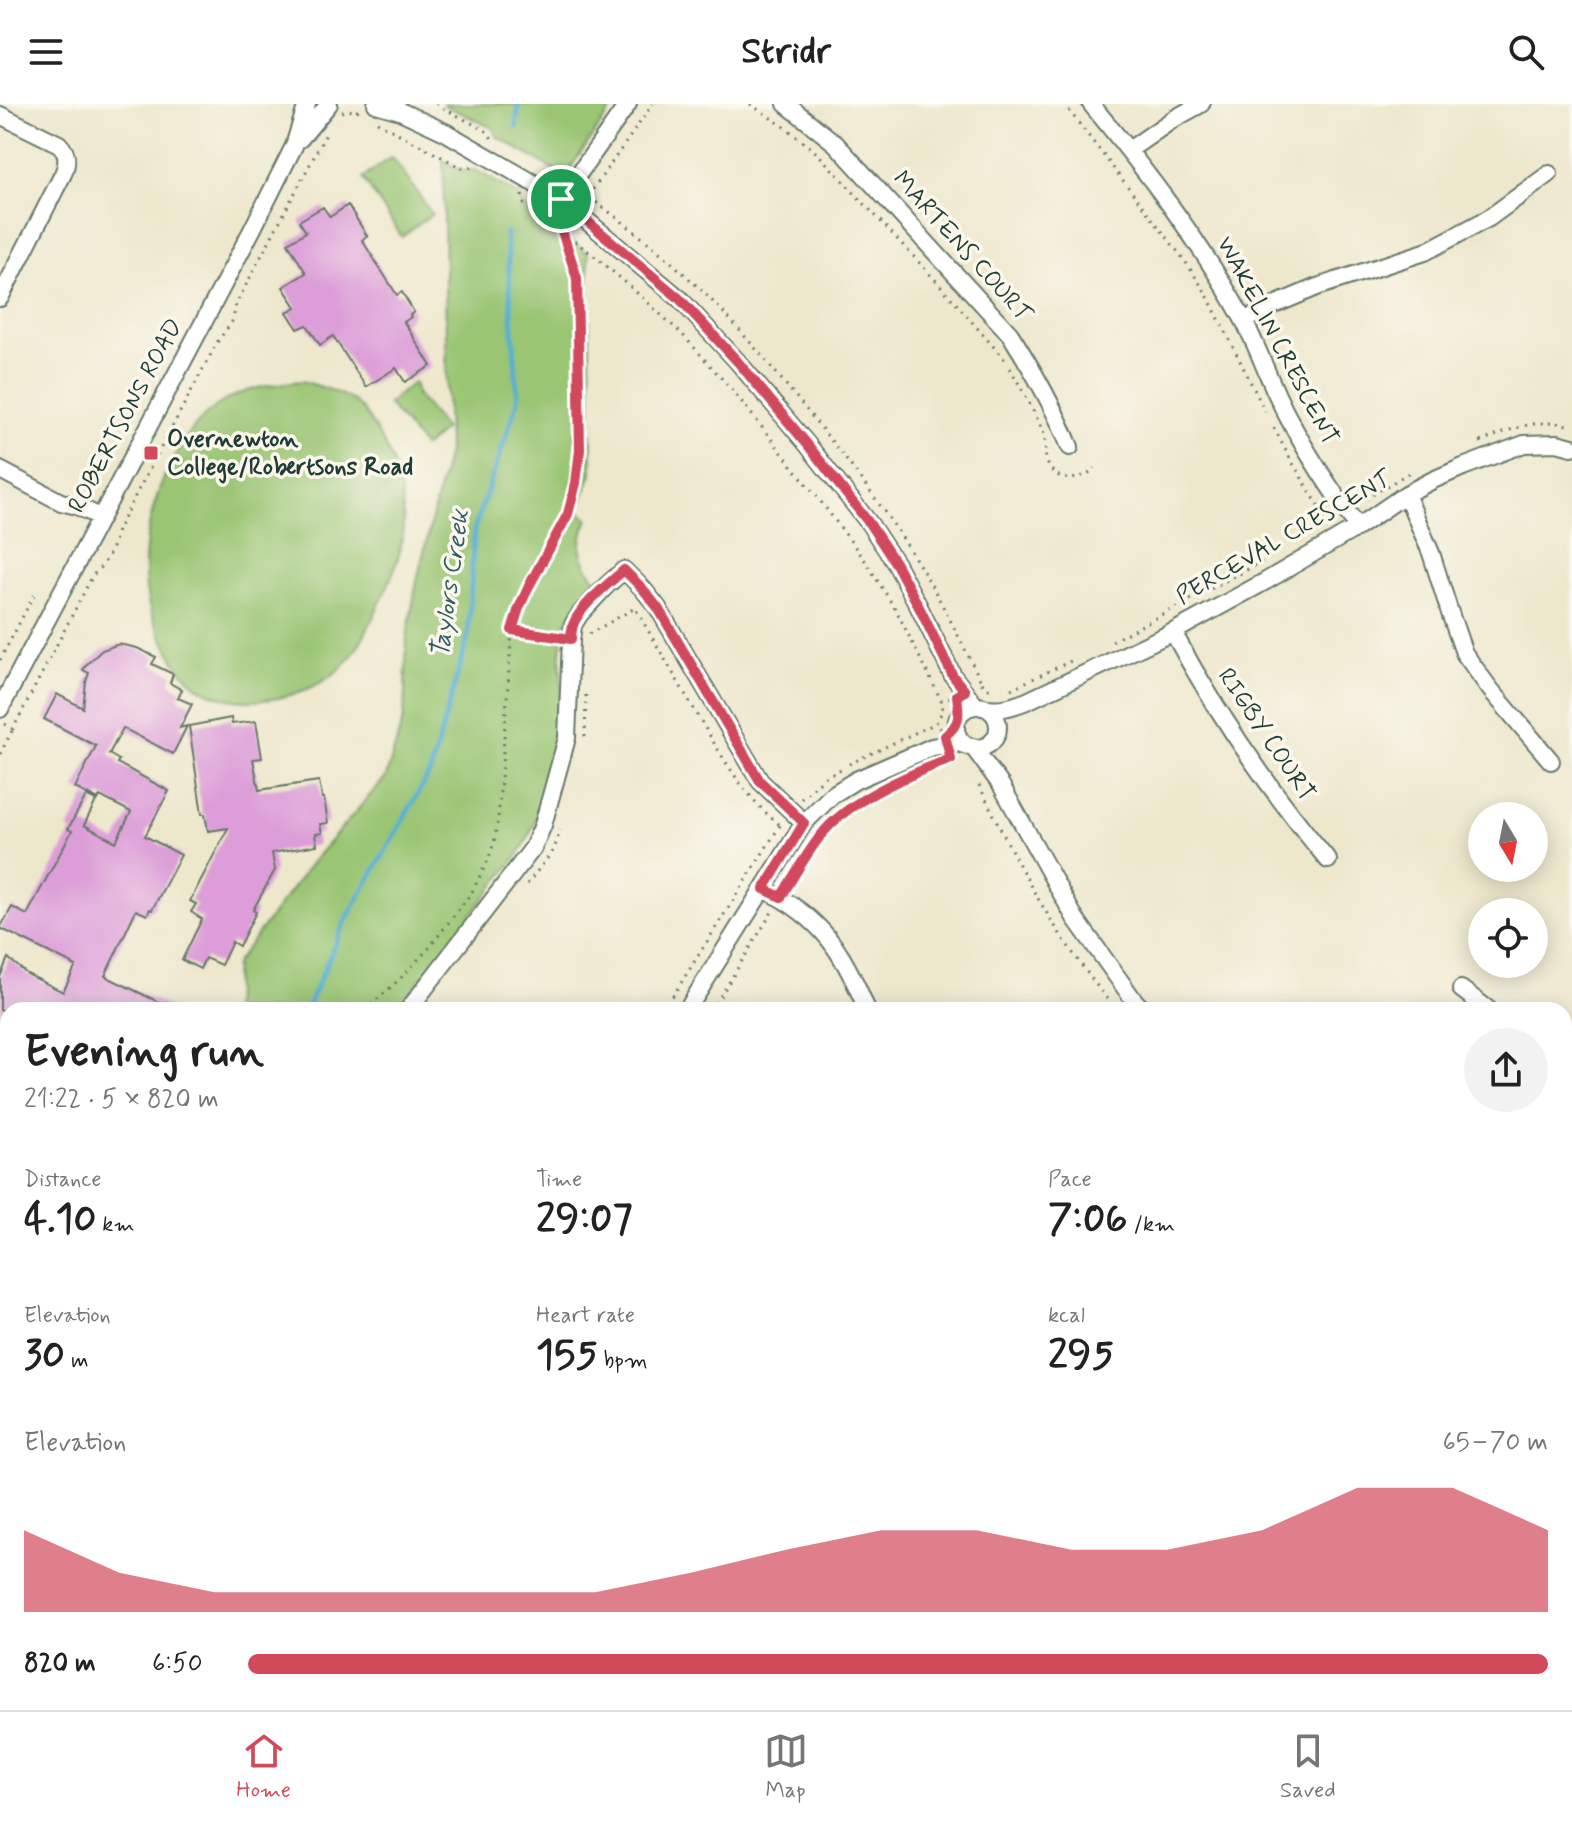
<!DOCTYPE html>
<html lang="en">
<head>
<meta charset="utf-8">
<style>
  :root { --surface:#fff; --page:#f2f2f2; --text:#222; --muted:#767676; --line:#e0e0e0; --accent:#d1495b }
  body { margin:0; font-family:Mynerve,sans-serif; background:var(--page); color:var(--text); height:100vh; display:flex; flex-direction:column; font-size:30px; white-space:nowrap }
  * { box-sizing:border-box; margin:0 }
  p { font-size:26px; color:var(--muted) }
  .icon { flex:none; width:44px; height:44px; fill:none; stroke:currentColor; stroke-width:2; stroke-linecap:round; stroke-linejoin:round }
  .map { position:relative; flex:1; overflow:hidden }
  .panel { position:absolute; left:0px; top:898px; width:1572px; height:708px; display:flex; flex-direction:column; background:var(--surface); border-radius:24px 24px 0 0; box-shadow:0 4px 20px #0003 }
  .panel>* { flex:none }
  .needle { width:52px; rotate:170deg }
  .tools { position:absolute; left:1468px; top:698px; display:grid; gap:16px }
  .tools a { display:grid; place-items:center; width:80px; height:80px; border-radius:50%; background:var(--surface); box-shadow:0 4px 20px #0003; font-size:40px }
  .pin { position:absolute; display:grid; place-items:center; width:68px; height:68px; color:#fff; margin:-34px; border:4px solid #fff; border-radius:50%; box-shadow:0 2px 8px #0007 }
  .round { display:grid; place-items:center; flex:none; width:84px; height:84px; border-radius:42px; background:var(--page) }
  .summary { display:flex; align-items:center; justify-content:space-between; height:136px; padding:0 24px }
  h1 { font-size:44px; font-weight:700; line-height:60px }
  .metrics { display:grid; grid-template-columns:repeat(3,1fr); gap:12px; height:136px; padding:8px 24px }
  .metrics div { display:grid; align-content:center }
  .metrics b { font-size:40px; font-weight:700 }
  .metrics small { font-size:22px; font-weight:400 }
  .metrics p { font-size:22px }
  .chart { height:224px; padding:16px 24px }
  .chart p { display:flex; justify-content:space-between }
  .chart svg { width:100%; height:144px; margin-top:8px; fill:var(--accent); opacity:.7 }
  ul { padding:0 24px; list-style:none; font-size:26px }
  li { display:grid; grid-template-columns:128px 96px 1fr; align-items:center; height:60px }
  li i { height:20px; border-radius:10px; background:var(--accent) }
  header { display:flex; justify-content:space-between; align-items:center; height:104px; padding:0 24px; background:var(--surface); font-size:36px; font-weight:700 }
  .tab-bar { display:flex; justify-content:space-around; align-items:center; height:112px; border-top:2px solid var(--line); background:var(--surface); font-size:22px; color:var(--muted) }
  .tab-bar a { display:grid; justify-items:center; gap:4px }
  .tab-bar .on { color:var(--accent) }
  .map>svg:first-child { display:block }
  .green { fill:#9ac573; stroke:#5c8154; stroke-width:2 }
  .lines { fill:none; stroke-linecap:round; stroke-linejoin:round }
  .stream { stroke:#54afd1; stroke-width:5 }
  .building { fill:#dc9dd8 }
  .minor-casing { stroke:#677869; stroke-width:20 }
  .path { stroke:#677869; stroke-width:3; stroke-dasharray:2 6; stroke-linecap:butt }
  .minor { stroke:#fff; stroke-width:16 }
  .route-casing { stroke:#fff; stroke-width:16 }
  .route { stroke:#d1495b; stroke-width:10 }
  .poi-dot { fill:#d1495b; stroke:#fbf7ec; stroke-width:3 }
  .labels { text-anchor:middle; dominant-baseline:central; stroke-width:7; stroke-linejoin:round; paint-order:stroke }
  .street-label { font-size:24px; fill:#1f3d34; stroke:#fbf7ec }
  .poi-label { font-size:24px; font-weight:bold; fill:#1f3d34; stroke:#fbf7ec; text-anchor:start }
  .water-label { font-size:26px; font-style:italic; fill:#2f5f63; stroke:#fbf7ec }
</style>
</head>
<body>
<header><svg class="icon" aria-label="menu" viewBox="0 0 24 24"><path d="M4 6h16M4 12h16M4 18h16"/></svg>Stridr<svg class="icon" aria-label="search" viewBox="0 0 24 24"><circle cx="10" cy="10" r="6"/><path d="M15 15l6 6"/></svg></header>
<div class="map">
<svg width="1572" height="1606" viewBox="0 0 1572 1606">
  <rect width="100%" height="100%" fill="#fbf7ec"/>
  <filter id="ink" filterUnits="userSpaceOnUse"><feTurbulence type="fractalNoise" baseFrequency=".0125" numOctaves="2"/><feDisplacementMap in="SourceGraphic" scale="16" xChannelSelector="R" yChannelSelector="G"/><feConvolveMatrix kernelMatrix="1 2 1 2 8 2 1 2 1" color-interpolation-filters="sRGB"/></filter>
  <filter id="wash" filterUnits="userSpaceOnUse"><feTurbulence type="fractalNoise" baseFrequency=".006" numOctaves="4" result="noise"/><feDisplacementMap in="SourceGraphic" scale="32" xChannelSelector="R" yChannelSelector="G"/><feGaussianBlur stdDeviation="1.8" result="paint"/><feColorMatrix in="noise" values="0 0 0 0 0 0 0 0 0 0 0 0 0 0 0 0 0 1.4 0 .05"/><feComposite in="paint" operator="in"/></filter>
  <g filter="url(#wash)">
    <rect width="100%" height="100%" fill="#ede7cc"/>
    <path class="green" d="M 442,0 L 615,0 L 571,63 L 563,71 L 496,32 L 493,24 Z
      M 392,53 L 432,110 L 402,133 L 363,74 Z
      M 443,56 L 462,67 L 476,66 L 521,93 L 522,102 L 588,149 L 592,369 L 578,406 L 588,415 C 575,443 580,456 598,479 C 586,492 569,505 565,523 C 558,548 562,577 561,603 C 560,647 542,712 519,750 L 403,897 L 398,906 L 233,906 L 235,860 L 313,757 L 386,673 L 404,613 L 407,533 L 417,477 L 448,348 Z
      M 302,277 C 319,282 337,287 353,297 C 364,304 372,320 378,330 C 399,362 408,403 401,441 C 397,463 387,484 378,503 C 367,526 356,553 335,569 C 298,598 225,611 189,575 C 175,561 166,541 157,523 C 125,459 160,338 221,299 C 244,284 275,280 302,277 Z
      M 414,278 L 417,291 L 445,325 L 424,343 L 388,300 Z
      M 8,1205 L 8,1598 L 245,1598 L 258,1606 L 0,1606 L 0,1213 Z
      M 1572,1289 L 1572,1606 L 1405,1606 L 1409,1598 L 1564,1598 L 1564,1304 Z"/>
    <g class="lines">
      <path class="stream" d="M 516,23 L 519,0
        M 306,906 L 345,818 L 430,668 L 468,533 L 474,426 L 518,297 L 506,128
        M 0,1336 L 8,1320"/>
    </g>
    <g id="blocks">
      <path class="building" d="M 348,101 L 367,132 L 362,136 L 397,191 L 402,188 L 414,208 L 410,211 L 411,213 L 404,218 L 431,262 L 405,278 L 396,264 L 366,283 L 333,232 L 320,241 L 307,221 L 298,225 L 287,208 L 296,203 L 283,183 L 306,169 L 288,139 L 306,128 L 299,117 L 323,103 L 330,113 Z
        M 119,540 L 137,544 L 156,553 L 152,560 L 173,570 L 170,579 L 182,586 L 178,594 L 192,600 L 180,624 L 187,622 L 173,650 L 123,624 L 109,650 L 119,656 L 117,659 L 169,687 L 145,732 L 181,751 L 152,806 L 150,805 L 147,811 L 136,806 L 105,872 L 175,906 L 0,906 L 0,873 L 8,854 L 27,870 L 63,888 L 76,862 L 0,824 L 12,803 L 27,811 L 72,727 L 68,725 L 86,692 L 96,697 L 84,721 L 116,738 L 131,708 L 100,692 L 98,696 L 75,684 L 96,642 L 44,615 L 57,590 L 83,604 L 86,578 L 89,569 L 83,566 L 88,559 L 102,546 Z
        M 231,614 L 232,620 L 256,617 L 262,654 L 253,655 L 259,686 L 319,677 L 322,694 L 324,694 L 328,719 L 320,720 L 322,729 L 315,730 L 317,741 L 272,749 L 275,766 L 253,806 L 256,808 L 239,842 L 232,838 L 221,861 L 205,854 L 200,865 L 182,856 L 202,815 L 191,808 L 196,800 L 190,797 L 228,724 L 208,727 L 205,710 L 202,710 L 189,622 Z"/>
    </g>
  </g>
  <g filter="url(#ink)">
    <use href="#blocks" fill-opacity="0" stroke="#677869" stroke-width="2"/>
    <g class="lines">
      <defs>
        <path id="minor" d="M 376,0 L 400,7 L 445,28 L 561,95 L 680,195 L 738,258 L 807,340 L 869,419 L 896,460 L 917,499 L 953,572 L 976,602
          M 786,0 L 836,40 L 1010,230 C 1033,266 1054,303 1070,343
          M 1091,0 C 1147,68 1201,138 1243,215 C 1260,247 1271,283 1289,315 C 1309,353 1333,389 1358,423
          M 0,11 L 59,40 C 68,49 68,58 63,70 L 0,194
          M 300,35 L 329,0
          M 1129,46 L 1172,16 L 1201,0
          M 561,95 L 628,0
          M 1244,217 L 1272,202 L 1317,183 L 1425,148 L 1489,114 L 1549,70
          M 0,366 L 61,398 L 77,402 L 100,413
          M 1406,390 L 1431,449 L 1450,509 L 1464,549 L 1490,585 L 1551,657
          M 1173,528 C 1217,610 1268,684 1328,756
          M956 623a21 21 0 1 1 42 0a21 21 0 1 1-42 0Z
          M 982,603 C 999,607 1011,603 1027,597 L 1173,528 L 1266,477 L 1358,423 L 1406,390 L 1433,376 L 1463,363 L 1524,340 L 1557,339 L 1572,343
          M 0,605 L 252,126 L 294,42 L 307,0
          M 973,643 L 1001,681 L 1075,814 L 1133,895 L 1143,906
          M 764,785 C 822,814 843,847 867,906
          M 1461,885 L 1489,906
          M 408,906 L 533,744 L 543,721 L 567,634 L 571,535 L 573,521 L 580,510 L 607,481 L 624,466 L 643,485 L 658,504 L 760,677 L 804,719
          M 687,906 L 804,719 L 832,691 L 856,676 L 932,643 L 958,639 L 967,642
          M 1564,951 L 1572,956
          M 1564,1059 L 1572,1043
          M 483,1606 L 496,1598
          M 869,1606 L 881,1598
          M 1274,1606 L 1276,1598"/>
      </defs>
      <use href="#minor" class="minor-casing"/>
      <path class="path" d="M 436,0 L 488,28 L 492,35
        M 750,0 L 786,24 L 818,50 L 940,181 L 1006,257
        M 1064,0 L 1185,157 L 1206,189 L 1265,307
        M 342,8 L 348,6 L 357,8 L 359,3
        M 377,18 L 462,64 L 474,63
        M 583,89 C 633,124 680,163 722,207 C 751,238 778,271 805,304 C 843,351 881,399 913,451 C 939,491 960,536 982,579 L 980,580
        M 522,91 L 524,100 L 593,151 L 625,178 L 682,230 L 734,288 L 825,403 L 864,455 L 896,506 L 941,596 L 952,593
        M 588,92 L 653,0
        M 1010,264 C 1021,284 1033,305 1043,327 C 1047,337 1043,348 1047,358 C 1055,380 1081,378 1095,364
        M 1274,324 L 1288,351 L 1323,409 L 1324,414 L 1320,426
        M 1480,338 C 1512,325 1536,313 1572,322
        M 1359,399 L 1410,368
        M 512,526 L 555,532
        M 589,530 L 635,504 C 656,540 677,576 698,612 C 722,652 743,692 780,721
        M 1112,537 L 1275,451
        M 0,556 L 34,491
        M 982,579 L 989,585 L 995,587
        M 1011,585 L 1073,556
        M 5,620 L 13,625 L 93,471 C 107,458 113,445 117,426 L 218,237 L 233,216 L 236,200 L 326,30
        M 941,625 L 936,619 L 943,606 L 941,596
        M 585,633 L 586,589
        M 0,650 L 13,625
        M 849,660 L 936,619
        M 979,681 C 1000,723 1020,766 1045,806 C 1066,841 1091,875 1116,906
        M 801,695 L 825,673 L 843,664
        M 527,780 L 554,746 L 560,726
        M 788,782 L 822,730 L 849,704 L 940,659
        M 365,906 L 400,875 L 429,844 L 472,788 L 488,756 L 494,739 L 498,715 L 512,526 C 525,478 561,440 573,393 C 585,349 579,299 578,253 C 578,227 580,199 577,174 C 574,153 562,136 562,115
        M 664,906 L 781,720
        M 712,906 L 772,808
        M 1564,1102 L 1572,1087
        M 1564,1181 L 1572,1185
        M 0,1519 L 8,1517
        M 191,1598 L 207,1606
        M 1253,1598 L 1255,1606
        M 515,1606 L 526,1598
        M 903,1606 L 914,1598"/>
      <use href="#minor" class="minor"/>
    </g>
  </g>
  <g class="lines" filter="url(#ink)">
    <defs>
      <path id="route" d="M 561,95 L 680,195 L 738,258 L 807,340 L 869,419 L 896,460 L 917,499 L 953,572 L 965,587 L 957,591 C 959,610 962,618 945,632 L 951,655 C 910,670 849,696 822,730 C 806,750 794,772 781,793 L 764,785 L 804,719 L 760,677 L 658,504 L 643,485 L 624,466 C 608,480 580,502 573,521 C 572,525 571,530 571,535 L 512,526 L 519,504 L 529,482 L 568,410 L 576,379 L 580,346 L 577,174 L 562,127 Z"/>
    </defs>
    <use href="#route" class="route-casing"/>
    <use href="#route" class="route"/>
  </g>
  <rect class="poi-dot" x="143" y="341" width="16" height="16" rx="4"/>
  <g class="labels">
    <g class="street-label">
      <text transform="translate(962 143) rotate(48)">MARTENS COURT</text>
      <text transform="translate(1277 237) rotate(62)">WAKELIN CRESCENT</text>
      <text transform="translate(126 312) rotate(-62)">ROBERTSONS ROAD</text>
      <text transform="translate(1284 434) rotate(-30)">PERCEVAL CRESCENT</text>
      <text transform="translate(1266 631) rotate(56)">RIGBY COURT</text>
    </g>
    <g class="poi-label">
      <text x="167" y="335">Overnewton<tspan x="167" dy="28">College/Robertsons Road</tspan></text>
    </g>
    <g class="water-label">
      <text transform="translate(451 480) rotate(-82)">Taylors Creek</text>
    </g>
  </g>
</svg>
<div class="tools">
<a><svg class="needle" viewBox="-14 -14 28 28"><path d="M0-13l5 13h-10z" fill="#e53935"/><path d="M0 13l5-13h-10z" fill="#767676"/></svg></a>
<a><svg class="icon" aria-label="locate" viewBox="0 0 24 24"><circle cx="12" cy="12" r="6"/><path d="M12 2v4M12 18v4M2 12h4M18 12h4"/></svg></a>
</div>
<div class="pin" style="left:561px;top:95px;background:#1e9e55"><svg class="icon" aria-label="arrive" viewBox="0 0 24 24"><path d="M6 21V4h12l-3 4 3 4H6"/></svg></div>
<section class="panel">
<div class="summary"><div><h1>Evening run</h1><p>21:22 · 5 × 820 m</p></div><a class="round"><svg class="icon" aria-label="share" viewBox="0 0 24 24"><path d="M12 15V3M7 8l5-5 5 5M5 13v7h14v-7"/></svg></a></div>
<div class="metrics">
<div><p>Distance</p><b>4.10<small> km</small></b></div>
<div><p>Time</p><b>29:07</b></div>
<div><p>Pace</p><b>7:06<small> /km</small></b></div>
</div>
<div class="metrics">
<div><p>Elevation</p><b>30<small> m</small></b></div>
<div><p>Heart rate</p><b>155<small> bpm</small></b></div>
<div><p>kcal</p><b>295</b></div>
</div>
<div class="chart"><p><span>Elevation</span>65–70 m</p>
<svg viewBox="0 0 160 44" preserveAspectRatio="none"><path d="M0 44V19L10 32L20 38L30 38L40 38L50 38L60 38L70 32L80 25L90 19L100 19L110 25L120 25L130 19L140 6L150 6L160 19V44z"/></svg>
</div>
<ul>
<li><b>820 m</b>6:50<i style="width:100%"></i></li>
</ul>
</section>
</div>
<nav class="tab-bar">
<a class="on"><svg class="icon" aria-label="home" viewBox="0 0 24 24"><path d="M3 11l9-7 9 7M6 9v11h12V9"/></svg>Home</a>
<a><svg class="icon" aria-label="map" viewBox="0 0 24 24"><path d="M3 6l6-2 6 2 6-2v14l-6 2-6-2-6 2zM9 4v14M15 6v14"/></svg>Map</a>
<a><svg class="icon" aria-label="saved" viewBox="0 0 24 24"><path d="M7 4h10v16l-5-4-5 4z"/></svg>Saved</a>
</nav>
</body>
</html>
